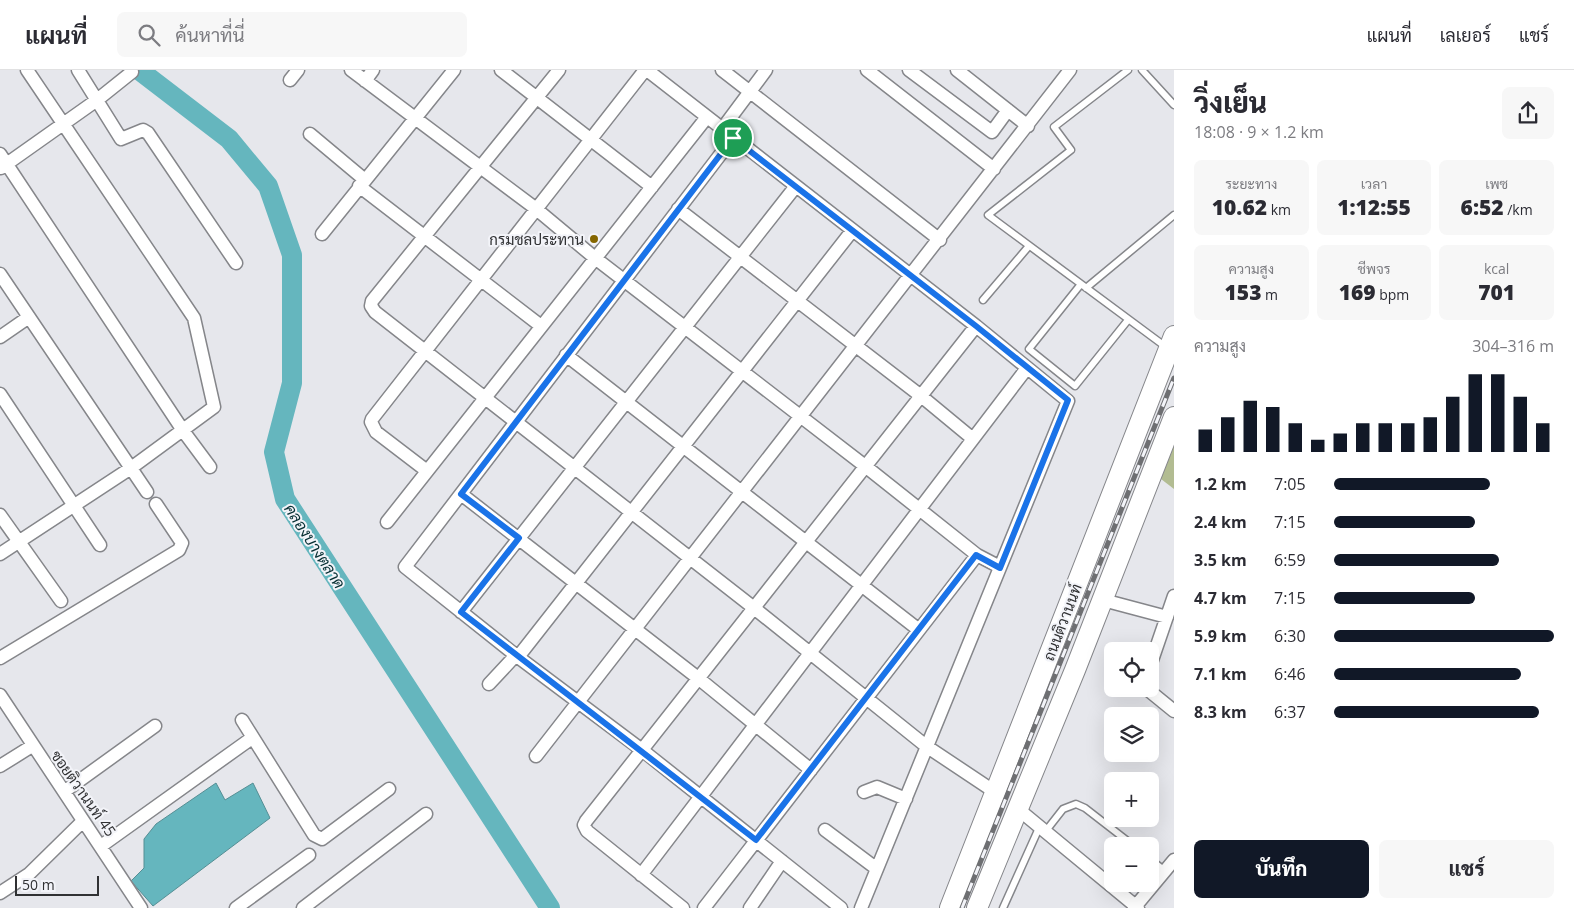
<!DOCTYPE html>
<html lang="th">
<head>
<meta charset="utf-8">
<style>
  :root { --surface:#fff; --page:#f7f7f7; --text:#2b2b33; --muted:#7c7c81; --line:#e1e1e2; --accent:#111827 }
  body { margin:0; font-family:"Open Sans",Sarabun,sans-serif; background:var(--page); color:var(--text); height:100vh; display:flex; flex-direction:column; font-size:19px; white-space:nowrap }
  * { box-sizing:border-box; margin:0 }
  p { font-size:16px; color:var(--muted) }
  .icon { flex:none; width:28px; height:28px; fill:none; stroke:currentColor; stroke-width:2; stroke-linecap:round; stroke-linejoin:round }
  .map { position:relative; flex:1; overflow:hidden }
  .details { display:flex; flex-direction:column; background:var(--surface); width:400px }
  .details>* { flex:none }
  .tools { position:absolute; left:1104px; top:572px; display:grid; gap:10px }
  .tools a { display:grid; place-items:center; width:55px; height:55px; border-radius:8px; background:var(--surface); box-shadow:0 5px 20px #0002; font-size:25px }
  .scale { position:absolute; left:15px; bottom:12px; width:84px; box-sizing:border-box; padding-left:5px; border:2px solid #303133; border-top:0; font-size:14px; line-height:18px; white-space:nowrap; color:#303133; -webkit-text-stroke:4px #f3f4f9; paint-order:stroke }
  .pin { position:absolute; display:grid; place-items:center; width:42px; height:42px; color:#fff; margin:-21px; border:2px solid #fff; border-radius:50%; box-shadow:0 1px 5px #0007 }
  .round { display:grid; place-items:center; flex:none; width:52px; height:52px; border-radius:8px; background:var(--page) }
  .head { display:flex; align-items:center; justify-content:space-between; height:85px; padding:0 20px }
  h1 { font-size:28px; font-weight:800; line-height:38px }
  .figures { display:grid; grid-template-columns:repeat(3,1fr); gap:8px; height:85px; padding:5px 20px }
  .figures div { display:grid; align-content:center; border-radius:8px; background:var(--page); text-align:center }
  .figures b { font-size:21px; font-weight:800 }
  .figures small { font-size:14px; font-weight:400 }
  .figures p { font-size:14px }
  .chart { height:140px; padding:10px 20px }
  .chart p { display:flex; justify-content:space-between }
  .chart svg { width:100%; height:90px; margin-top:5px; stroke:var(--accent); stroke-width:6 }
  .primary-button { display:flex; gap:10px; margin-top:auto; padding:10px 20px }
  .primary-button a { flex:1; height:58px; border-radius:8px; background:var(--accent); color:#fff; font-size:20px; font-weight:800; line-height:58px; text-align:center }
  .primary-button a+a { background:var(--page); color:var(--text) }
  ul { padding:0 20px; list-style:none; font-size:16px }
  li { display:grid; grid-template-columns:80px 60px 1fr; align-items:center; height:38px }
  li i { height:12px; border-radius:6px; background:var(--accent) }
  header { display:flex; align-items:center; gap:30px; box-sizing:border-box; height:70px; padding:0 25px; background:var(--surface); border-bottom:1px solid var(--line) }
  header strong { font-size:24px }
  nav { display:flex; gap:28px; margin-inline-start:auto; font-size:18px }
  .search { width:350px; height:45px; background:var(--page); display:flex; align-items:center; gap:12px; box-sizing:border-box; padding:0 18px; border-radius:8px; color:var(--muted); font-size:19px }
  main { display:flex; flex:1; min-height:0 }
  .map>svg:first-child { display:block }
  .green { fill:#b2bc92 }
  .water { fill:#65b6be; stroke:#558e94 }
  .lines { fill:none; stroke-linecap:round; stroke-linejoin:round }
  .river { stroke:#65b6be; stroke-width:20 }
  .service-casing { stroke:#85868a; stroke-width:9 }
  .minor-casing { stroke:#85868a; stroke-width:15 }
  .primary-casing { stroke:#85868a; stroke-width:22 }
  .service { stroke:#fff; stroke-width:6 }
  .minor { stroke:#fff; stroke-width:12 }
  .primary { stroke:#fff; stroke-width:20 }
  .rail-casing { stroke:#6e6f72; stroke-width:5 }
  .rail { stroke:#f3f4f9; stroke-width:3; stroke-dasharray:9; stroke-linecap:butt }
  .route-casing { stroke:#fff; stroke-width:10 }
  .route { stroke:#1a73e8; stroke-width:6 }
  .poi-dot { fill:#856600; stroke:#f3f4f9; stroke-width:2 }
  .labels { text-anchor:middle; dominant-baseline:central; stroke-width:4; stroke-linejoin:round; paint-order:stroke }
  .poi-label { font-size:15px; fill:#303133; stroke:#f3f4f9; text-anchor:end }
  .street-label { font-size:15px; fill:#303133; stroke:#f3f4f9 }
  .water-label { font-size:16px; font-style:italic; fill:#062f33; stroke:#f3f4f9 }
</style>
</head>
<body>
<header>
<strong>แผนที่</strong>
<div class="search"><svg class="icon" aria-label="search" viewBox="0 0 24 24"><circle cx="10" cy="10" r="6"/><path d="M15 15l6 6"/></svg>ค้นหาที่นี่</div>
<nav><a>แผนที่</a><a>เลเยอร์</a><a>แชร์</a></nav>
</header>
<main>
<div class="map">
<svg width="1174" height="838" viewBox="0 0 1174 838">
  <rect width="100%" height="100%" fill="#e6e7ec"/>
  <path class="green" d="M 1174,376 L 1174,419 L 1161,409 Z"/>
  <path class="water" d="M 216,713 L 225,730 L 253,713 L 270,748 L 153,836 L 131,811 L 144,798 L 144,769 L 156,754 Z"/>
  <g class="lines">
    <path class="river" d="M 139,0 L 229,69 L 268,116 L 292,185 L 292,313 L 274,382 L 285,429 L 550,838"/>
    <defs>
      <path id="service" d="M 1128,0 L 1054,57 L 1071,80 L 988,145 L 1166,277
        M 1142,0 L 1174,35
        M 1081,214 L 1029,279 L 1075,316 L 1128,250
        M 1086,218 L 1174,145
        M 983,230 L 1029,176
        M 1045,762 L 1063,739 L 1076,734 L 1085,738 L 1134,776
        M 1150,789 L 1165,801
        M 1003,838 L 1039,758"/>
      <path id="minor" d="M 78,0 L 121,69 L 143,60 L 148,63 L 236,193
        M 351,0 L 535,138 L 595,188 L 865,396 L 977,485 L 1000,497
        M 501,0 L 652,117
        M 559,0 L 372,231 L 371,236 L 375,242 L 754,538 L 926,676 L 995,722
        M 647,0 L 976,256 L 1068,331 L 861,838
        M 722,0 L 940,170
        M 867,0 L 994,99
        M 909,0 L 992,62 L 1008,40
        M 957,0 L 1028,56
        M 290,10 L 298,0
        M 365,11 L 373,0
        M 722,59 L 766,0
        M 310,64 L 365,110
        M 733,68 L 405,497 L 518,587 L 642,680 L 841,838
        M 0,84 L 184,362 L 210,397
        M 1,98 L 97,30 L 132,2
        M 359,116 L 541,256
        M 678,139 L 921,326 L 973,369
        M 322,164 L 454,0
        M 0,204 L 147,422
        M 0,267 L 29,247
        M 566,285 L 919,560
        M 0,324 L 100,475
        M 427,401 L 376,362 L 371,352 L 372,349 L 645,0
        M 461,424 L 698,608 L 811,700
        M 0,445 L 61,531
        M 387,452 L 707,47
        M 0,484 L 131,398 L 214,337 L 194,248 L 27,0
        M 1103,530 L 1167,547
        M 461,542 L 796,116
        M 518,587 L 852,161
        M 0,588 L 179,480 L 182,473 L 156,434
        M 1150,596 L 1174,526
        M 489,614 L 516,585
        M 1147,619 L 1174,641
        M 0,625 L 141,838
        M 242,650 L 314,765 L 322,769 L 389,719
        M 536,686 L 1070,0
        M 0,696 L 32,676
        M 65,721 L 155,656
        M 864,722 L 877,717 L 906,729
        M 1018,739 L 1138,838
        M 825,760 L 877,799
        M 101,776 L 252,668
        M 641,805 L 1027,298
        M 0,823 L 29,804 L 83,751
        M 236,838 L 309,785
        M 303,838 L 426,744
        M 683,838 L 587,761 L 584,755 L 586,751 L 976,256
        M 704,838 L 977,485
        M 750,838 L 782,791
        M 1134,838 L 1174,790"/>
      <path id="primary" d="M 950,838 L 1174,266
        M 977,838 L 1075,600 L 1174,347"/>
    </defs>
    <use href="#service" class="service-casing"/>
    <use href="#minor" class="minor-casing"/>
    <use href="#primary" class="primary-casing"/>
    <use href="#service" class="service"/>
    <use href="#minor" class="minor"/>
    <use href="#primary" class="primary"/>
    <defs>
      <path id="rail" d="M 962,838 L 1174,308"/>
    </defs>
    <use href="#rail" class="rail-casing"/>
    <use href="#rail" class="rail"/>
  </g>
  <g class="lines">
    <defs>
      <path id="route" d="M 733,68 L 976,256 L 1068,330 L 1000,498 L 976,485 L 756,770 L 461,542 L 519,468 L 461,424 Z"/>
    </defs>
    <use href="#route" class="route-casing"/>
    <use href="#route" class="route"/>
  </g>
  <circle class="poi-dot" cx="594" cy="169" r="5"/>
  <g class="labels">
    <g class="poi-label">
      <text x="584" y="169">กรมชลประทาน</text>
    </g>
    <g class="street-label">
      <text transform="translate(1062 552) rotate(-69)">ถนนติวานนท์</text>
      <text transform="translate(84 723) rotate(55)">ซอยติวานนท์ 45</text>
    </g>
    <g class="water-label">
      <text transform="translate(315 476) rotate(57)">คลองบางตลาด</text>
    </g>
  </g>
</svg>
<div class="tools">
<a><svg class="icon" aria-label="locate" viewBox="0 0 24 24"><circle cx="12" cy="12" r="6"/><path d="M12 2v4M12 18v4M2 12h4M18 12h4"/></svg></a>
<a><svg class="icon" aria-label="layers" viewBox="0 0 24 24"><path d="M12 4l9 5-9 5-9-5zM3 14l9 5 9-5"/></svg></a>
<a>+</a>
<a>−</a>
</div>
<div class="scale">50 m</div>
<div class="pin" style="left:733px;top:68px;background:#1e9e55"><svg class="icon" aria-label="arrive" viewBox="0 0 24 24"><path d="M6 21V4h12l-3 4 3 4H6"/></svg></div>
</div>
<section class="details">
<div class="head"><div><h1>วิ่งเย็น</h1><p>18:08 · 9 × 1.2 km</p></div><a class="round"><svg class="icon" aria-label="share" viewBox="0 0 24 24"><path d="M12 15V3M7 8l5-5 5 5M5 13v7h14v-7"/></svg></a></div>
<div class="figures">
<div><p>ระยะทาง</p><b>10.62<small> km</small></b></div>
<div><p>เวลา</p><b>1:12:55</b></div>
<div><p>เพซ</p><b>6:52<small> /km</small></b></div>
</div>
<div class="figures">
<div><p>ความสูง</p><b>153<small> m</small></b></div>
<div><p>ชีพจร</p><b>169<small> bpm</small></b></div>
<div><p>kcal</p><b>701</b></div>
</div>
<div class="chart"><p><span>ความสูง</span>304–316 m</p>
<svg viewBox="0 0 160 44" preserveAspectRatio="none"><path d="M5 44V33M15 44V27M25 44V19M35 44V22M45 44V30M55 44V38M65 44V35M75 44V30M85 44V30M95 44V30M105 44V27M115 44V17M125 44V6M135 44V6M145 44V17M155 44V30"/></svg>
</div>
<ul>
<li><b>1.2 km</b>7:05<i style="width:71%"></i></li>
<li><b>2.4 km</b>7:15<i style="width:64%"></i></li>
<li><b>3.5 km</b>6:59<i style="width:75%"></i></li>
<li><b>4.7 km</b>7:15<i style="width:64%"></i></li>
<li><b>5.9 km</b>6:30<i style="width:100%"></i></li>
<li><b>7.1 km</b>6:46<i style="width:85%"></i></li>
<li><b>8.3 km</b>6:37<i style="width:93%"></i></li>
</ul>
<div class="primary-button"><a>บันทึก</a><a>แชร์</a></div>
</section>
</main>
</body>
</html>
